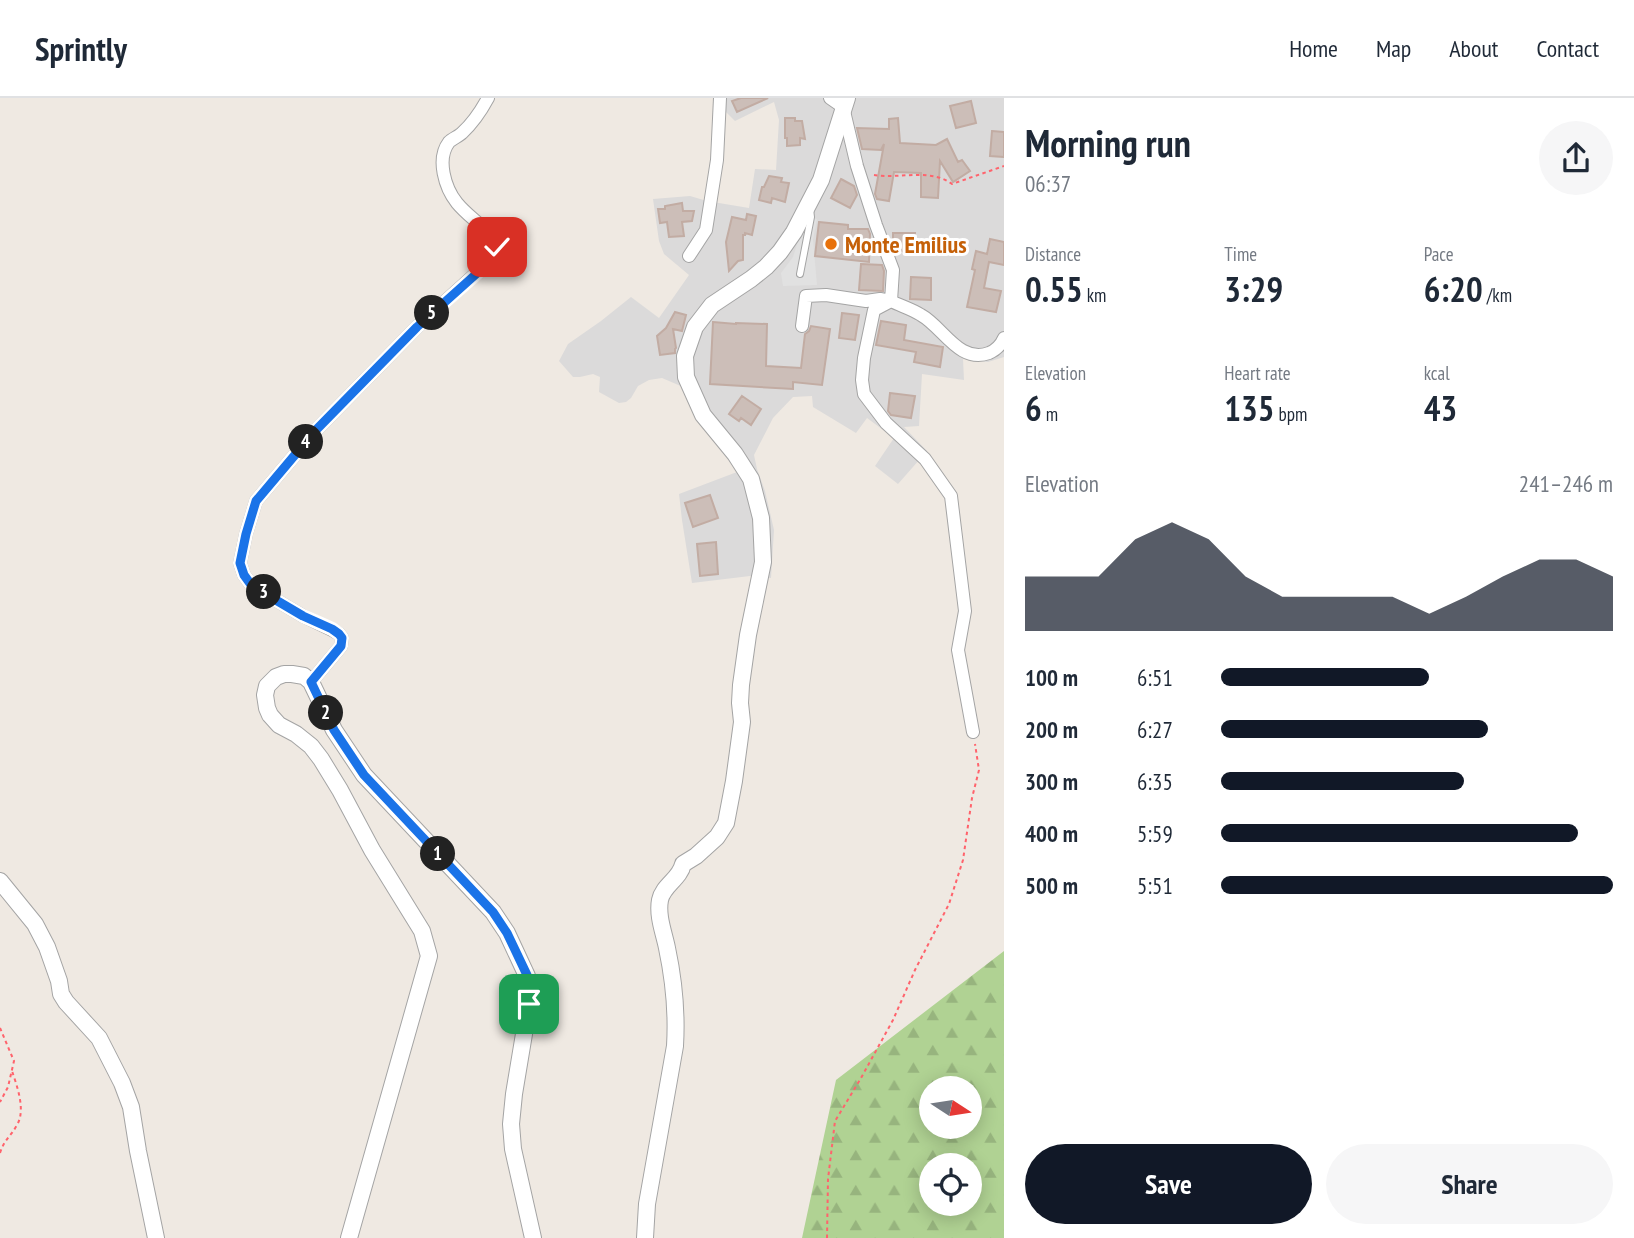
<!DOCTYPE html>
<html lang="en">
<head>
<meta charset="utf-8">
<style>
  :root { --surface:#fff; --page:#f6f6f7; --text:#1f2937; --muted:#747a83; --line:#e0e1e3; --accent:#111827 }
  body { margin:0; font-family:"PT Sans Narrow",sans-serif; background:var(--page); color:var(--text); height:100vh; display:flex; flex-direction:column; font-size:26px; white-space:nowrap }
  * { box-sizing:border-box; margin:0 }
  p { font-size:23px; color:var(--muted) }
  .icon { flex:none; width:38px; height:38px; fill:none; stroke:currentColor; stroke-width:2; stroke-linecap:round; stroke-linejoin:round }
  .map { position:relative; flex:1; overflow:hidden }
  .drawer { display:flex; flex-direction:column; background:var(--surface); width:630px }
  .drawer>* { flex:none }
  .needle { width:46px; rotate:102deg }
  .tools { position:absolute; left:919px; top:978px; display:grid; gap:14px }
  .tools a { display:grid; place-items:center; width:63px; height:63px; border-radius:50%; background:var(--surface); box-shadow:0 4px 18px #0003; font-size:35px }
  .pin { position:absolute; display:grid; place-items:center; width:60px; height:60px; color:#fff; margin:-30px; border-radius:14px; box-shadow:0 4px 10px #0006 }
  .km { position:absolute; width:35px; height:35px; margin:-18px; border-radius:50%; background:#222; color:#fff; font-size:19px; line-height:35px; text-align:center }
  .round { display:grid; place-items:center; flex:none; width:74px; height:74px; border-radius:37px; background:var(--page) }
  .headline { display:flex; align-items:center; justify-content:space-between; height:119px; padding:0 21px }
  h1 { font-size:38px; font-weight:800; line-height:52px }
  .stats { display:grid; grid-template-columns:repeat(3,1fr); gap:10px; height:119px; padding:7px 21px }
  .stats div { display:grid; align-content:center }
  .stats b { font-size:35px; font-weight:800 }
  .stats small { font-size:19px; font-weight:400 }
  .stats p { font-size:19px }
  .chart { height:196px; padding:14px 21px }
  .chart p { display:flex; justify-content:space-between }
  .chart svg { width:100%; height:126px; margin-top:7px; fill:var(--accent); opacity:.7 }
  .cta { display:flex; gap:14px; margin-top:auto; padding:14px 21px }
  .cta a { flex:1; height:80px; border-radius:42px; background:var(--accent); color:#fff; font-size:28px; font-weight:800; line-height:80px; text-align:center }
  .cta a+a { background:var(--page); color:var(--text) }
  ul { padding:0 21px; list-style:none; font-size:23px }
  li { display:grid; grid-template-columns:112px 84px 1fr; align-items:center; height:52px }
  li i { height:18px; border-radius:9px; background:var(--accent) }
  header { display:flex; align-items:center; gap:42px; box-sizing:border-box; height:98px; padding:0 35px; background:var(--surface); border-bottom:2px solid var(--line) }
  header strong { font-size:33px }
  nav { display:flex; gap:38px; margin-inline-start:auto; font-size:24px }
  main { display:flex; flex:1; min-height:0 }
  .map>svg:first-child { display:block }
  .residential { fill:#dbdada }
  .forest { fill:url(#forest-firs); fill-rule:evenodd }
  .parking { fill:#e1e1e1 }
  .building { fill:#ccbeb8; stroke:#c2aca3; stroke-width:2 }
  .lines { fill:none; stroke-linecap:round; stroke-linejoin:round }
  .service-casing { stroke:#a4a4a4; stroke-width:8 }
  .minor-casing { stroke:#a4a4a4; stroke-width:14 }
  .tertiary-casing { stroke:#a4a4a4; stroke-width:18 }
  .path { stroke:#ff636c; stroke-width:2; stroke-dasharray:3.5 3.5; stroke-linecap:butt }
  .service { stroke:#fff; stroke-width:6 }
  .minor { stroke:#fff; stroke-width:12 }
  .tertiary { stroke:#fff; stroke-width:16 }
  .route-casing { stroke:#fff; stroke-width:14 }
  .route { stroke:#1a73e8; stroke-width:9 }
  .food-dot { fill:#e8710a; stroke:#fff; stroke-width:2.5 }
  .labels { text-anchor:middle; dominant-baseline:central; stroke-width:6; stroke-linejoin:round; paint-order:stroke }
  .food-label { font-size:24px; font-weight:bold; fill:#c56008; stroke:#fff; text-anchor:start }
</style>
</head>
<body>
<header>
<strong>Sprintly</strong>
<nav><a>Home</a><a>Map</a><a>About</a><a>Contact</a></nav>
</header>
<main>
<div class="map">
<svg width="1004" height="1140" viewBox="0 0 1004 1140">
  <defs>
    <pattern id="forest-firs" width="22" height="20" patternUnits="userSpaceOnUse" patternTransform="scale(1.75)"><rect width="22" height="20" fill="#b0d293"/><path d="M5 1l3.5 6h-7zM16 11l3.5 6h-7z" fill="#97b47e"/></pattern>
  </defs>
  <rect width="100%" height="100%" fill="#efe9e2"/>
  <path class="residential" d="M 717,0 L 1004,0 L 1004,259 L 988,264 L 963,261 L 964,282 L 922,276 L 919,328 L 904,329 L 927,353 L 898,386 L 875,368 L 894,340 L 867,320 L 856,335 L 813,309 L 812,298 L 793,299 L 773,320 L 754,357 L 757,371 L 765,393 L 774,432 L 771,480 L 750,478 L 692,485 L 682,422 L 679,396 L 737,374 L 701,323 L 683,289 L 662,280 L 649,282 L 638,288 L 631,300 L 626,304 L 619,305 L 599,294 L 600,279 L 593,276 L 580,279 L 573,279 L 559,263 L 568,246 L 601,223 L 631,199 L 659,220 L 689,177 L 664,156 L 659,143 L 653,101 L 690,98 L 707,103 L 749,110 L 755,71 L 776,72 L 779,22 L 774,4 L 735,23 L 725,13 Z"/>
  <path class="forest" d="M 1004,853 L 1004,1140 L 802,1140 L 836,982 ZM 931,990 L 970,990 L 970,1029 L 931,1029 ZM 931,1068 L 970,1068 L 970,1106 L 931,1106 Z"/>
  <path class="parking" d="M 806,118 L 817,121 L 813,142 L 817,187 L 783,188 L 781,175 L 793,159 Z"/>
  <path class="building" d="M 741,0 L 768,0 L 737,14 L 732,3 Z
    M 971,3 L 976,25 L 956,30 L 950,8 Z
    M 785,20 L 795,20 L 795,23 L 802,23 L 805,41 L 800,40 L 800,47 L 787,48 L 787,40 L 785,40 Z
    M 898,20 L 900,45 L 936,47 L 947,41 L 958,64 L 962,62 L 970,73 L 953,84 L 940,63 L 938,100 L 921,99 L 921,75 L 894,74 L 889,103 L 877,101 L 875,96 L 884,46 L 881,52 L 862,51 L 857,30 L 889,31 L 889,21 Z
    M 992,33 L 1004,34 L 1004,59 L 990,58 Z
    M 769,78 L 782,80 L 781,84 L 789,85 L 785,104 L 772,100 L 771,105 L 759,102 L 762,89 L 764,89 Z
    M 841,81 L 854,88 L 857,97 L 850,110 L 831,100 Z
    M 682,105 L 683,113 L 694,113 L 692,123 L 682,124 L 684,138 L 669,139 L 667,124 L 660,125 L 658,111 L 665,111 L 665,108 Z
    M 747,116 L 756,118 L 752,137 L 745,135 L 745,137 L 743,137 L 743,162 L 738,163 L 729,173 L 726,144 L 732,119 L 746,122 Z
    M 819,124 L 848,127 L 848,131 L 868,131 L 870,136 L 869,164 L 815,158 Z
    M 893,135 L 915,135 L 914,154 L 895,153 L 893,148 Z
    M 990,141 L 1004,144 L 1004,167 L 989,164 L 984,190 L 1001,193 L 996,214 L 967,209 L 975,172 L 972,171 L 976,153 L 987,156 Z
    M 861,166 L 882,167 L 884,173 L 883,193 L 859,192 Z
    M 911,179 L 931,180 L 931,202 L 910,201 Z
    M 675,214 L 686,217 L 682,233 L 673,231 L 676,250 L 675,251 L 675,255 L 660,257 L 657,238 L 666,230 Z
    M 842,215 L 859,217 L 855,242 L 839,240 Z
    M 881,223 L 906,227 L 904,242 L 943,249 L 940,269 L 914,264 L 916,254 L 876,247 Z
    M 713,224 L 736,226 L 736,225 L 767,226 L 766,268 L 801,270 L 805,236 L 809,233 L 811,228 L 830,231 L 822,287 L 793,284 L 793,291 L 710,286 Z
    M 890,295 L 915,298 L 911,320 L 891,317 L 888,313 Z
    M 742,298 L 761,311 L 751,327 L 741,320 L 739,323 L 729,316 Z
    M 710,397 L 718,420 L 693,429 L 685,405 Z
    M 716,444 L 718,476 L 700,478 L 697,446 Z"/>
  <g class="lines">
    <defs>
      <path id="service" d="M 800,176 L 811,119 L 810,111"/>
      <path id="minor" d="M 689,158 L 706,132 L 717,62 L 720,0
        M 802,228 L 806,198 L 826,197 L 866,203 L 880,201 L 891,203 L 893,172 L 876,127 L 857,68 L 843,9 L 830,0
        M 311,584 L 341,548 L 342,540 L 339,536 L 332,532 L 303,518 L 252,488 L 244,477 L 240,465 L 246,436 L 256,403 L 316,332 L 417,229 L 493,160 L 497,149 C 487,128 471,122 457,105 C 445,90 436,61 449,44 C 452,41 459,38 462,35 C 473,25 481,13 488,0
        M 973,634 L 958,552 L 965,513 L 951,398 L 925,361 L 886,325 L 864,296 L 862,282 L 864,260 L 874,212 L 891,203 C 901,208 912,211 921,217 C 943,229 959,266 989,255 C 996,252 1001,247 1004,240"/>
      <path id="tertiary" d="M 0,783 L 35,826 L 47,849 L 59,883 L 61,896 L 66,904 L 99,940 L 122,985 L 131,1009 L 138,1053 L 156,1140
        M 349,1140 L 429,858 L 422,833 L 372,752 L 340,692 L 321,661 L 311,648 L 296,636 L 279,627 L 270,617 L 267,610 L 265,597 L 267,588 L 276,579 L 284,576 L 292,576 L 304,578 L 311,584 L 334,632 L 364,677 L 493,814 L 507,835 L 527,878 L 529,906 L 514,996 L 511,1026 L 513,1051 L 533,1140
        M 645,1140 L 647,1106 L 675,948 C 677,915 674,883 667,850 C 664,835 657,818 660,802 C 663,787 680,781 683,766 L 696,758 L 717,739 L 726,725 L 734,683 L 742,624 L 740,605 L 741,587 L 748,537 L 763,464 L 761,420 L 751,381 L 735,356 L 703,317 L 686,279 L 685,258 L 695,229 L 712,207 L 751,181 L 766,169 L 780,154 L 794,134 L 821,82 L 847,0"/>
    </defs>
    <use href="#service" class="service-casing"/>
    <use href="#minor" class="minor-casing"/>
    <use href="#tertiary" class="tertiary-casing"/>
    <path class="path" d="M 874,77 C 899,81 931,70 952,86 L 1004,68
      M 0,930 L 14,963 L 8,989 L 0,1004
      M 0,1055 C 4,1042 11,1038 17,1027 C 26,1012 17,988 12,973
      M 827,1140 L 828,1081 L 835,1023 L 861,980 L 893,922 L 915,872 L 949,806 L 963,762 L 972,700 L 979,672 L 975,646"/>
    <use href="#service" class="service"/>
    <use href="#minor" class="minor"/>
    <use href="#tertiary" class="tertiary"/>
  </g>
  <g class="lines">
    <defs>
      <path id="route" d="M 497,149 L 494,160 L 417,229 L 316,332 L 256,403 L 246,436 L 240,465 L 244,477 L 252,488 L 303,518 L 332,531 L 339,536 L 342,540 L 341,548 L 311,584 L 334,632 L 364,677 L 493,814 L 507,835 L 527,877 L 529,906"/>
    </defs>
    <use href="#route" class="route-casing"/>
    <use href="#route" class="route"/>
  </g>
  <circle class="food-dot" cx="831" cy="146" r="7"/>
  <g class="labels">
    <g class="food-label">
      <text x="845" y="146">Monte Emilius</text>
    </g>
  </g>
</svg>
<div class="tools">
<a><svg class="needle" viewBox="-14 -14 28 28"><path d="M0-13l5 13h-10z" fill="#e53935"/><path d="M0 13l5-13h-10z" fill="#747a83"/></svg></a>
<a><svg class="icon" aria-label="locate" viewBox="0 0 24 24"><circle cx="12" cy="12" r="6"/><path d="M12 2v4M12 18v4M2 12h4M18 12h4"/></svg></a>
</div>
<div class="pin" style="left:529px;top:906px;background:#1e9e55"><svg class="icon" aria-label="arrive" viewBox="0 0 24 24"><path d="M6 21V4h12l-3 4 3 4H6"/></svg></div>
<div class="pin" style="left:497px;top:149px;background:#d93025"><svg class="icon" aria-label="check" viewBox="0 0 24 24"><path d="M5 12l5 5 9-10"/></svg></div>
<b class="km" style="left:438px;top:756px">1</b>
<b class="km" style="left:326px;top:615px">2</b>
<b class="km" style="left:264px;top:494px">3</b>
<b class="km" style="left:306px;top:344px">4</b>
<b class="km" style="left:432px;top:215px">5</b>
</div>
<section class="drawer">
<div class="headline"><div><h1>Morning run</h1><p>06:37</p></div><a class="round"><svg class="icon" aria-label="share" viewBox="0 0 24 24"><path d="M12 15V3M7 8l5-5 5 5M5 13v7h14v-7"/></svg></a></div>
<div class="stats">
<div><p>Distance</p><b>0.55<small> km</small></b></div>
<div><p>Time</p><b>3:29</b></div>
<div><p>Pace</p><b>6:20<small> /km</small></b></div>
</div>
<div class="stats">
<div><p>Elevation</p><b>6<small> m</small></b></div>
<div><p>Heart rate</p><b>135<small> bpm</small></b></div>
<div><p>kcal</p><b>43</b></div>
</div>
<div class="chart"><p><span>Elevation</span>241–246 m</p>
<svg viewBox="0 0 160 44" preserveAspectRatio="none"><path d="M0 44V25L10 25L20 25L30 12L40 6L50 12L60 25L70 32L80 32L90 32L100 32L110 38L120 32L130 25L140 19L150 19L160 25V44z"/></svg>
</div>
<ul>
<li><b>100 m</b>6:51<i style="width:53%"></i></li>
<li><b>200 m</b>6:27<i style="width:68%"></i></li>
<li><b>300 m</b>6:35<i style="width:62%"></i></li>
<li><b>400 m</b>5:59<i style="width:91%"></i></li>
<li><b>500 m</b>5:51<i style="width:100%"></i></li>
</ul>
<div class="cta"><a>Save</a><a>Share</a></div>
</section>
</main>
</body>
</html>
